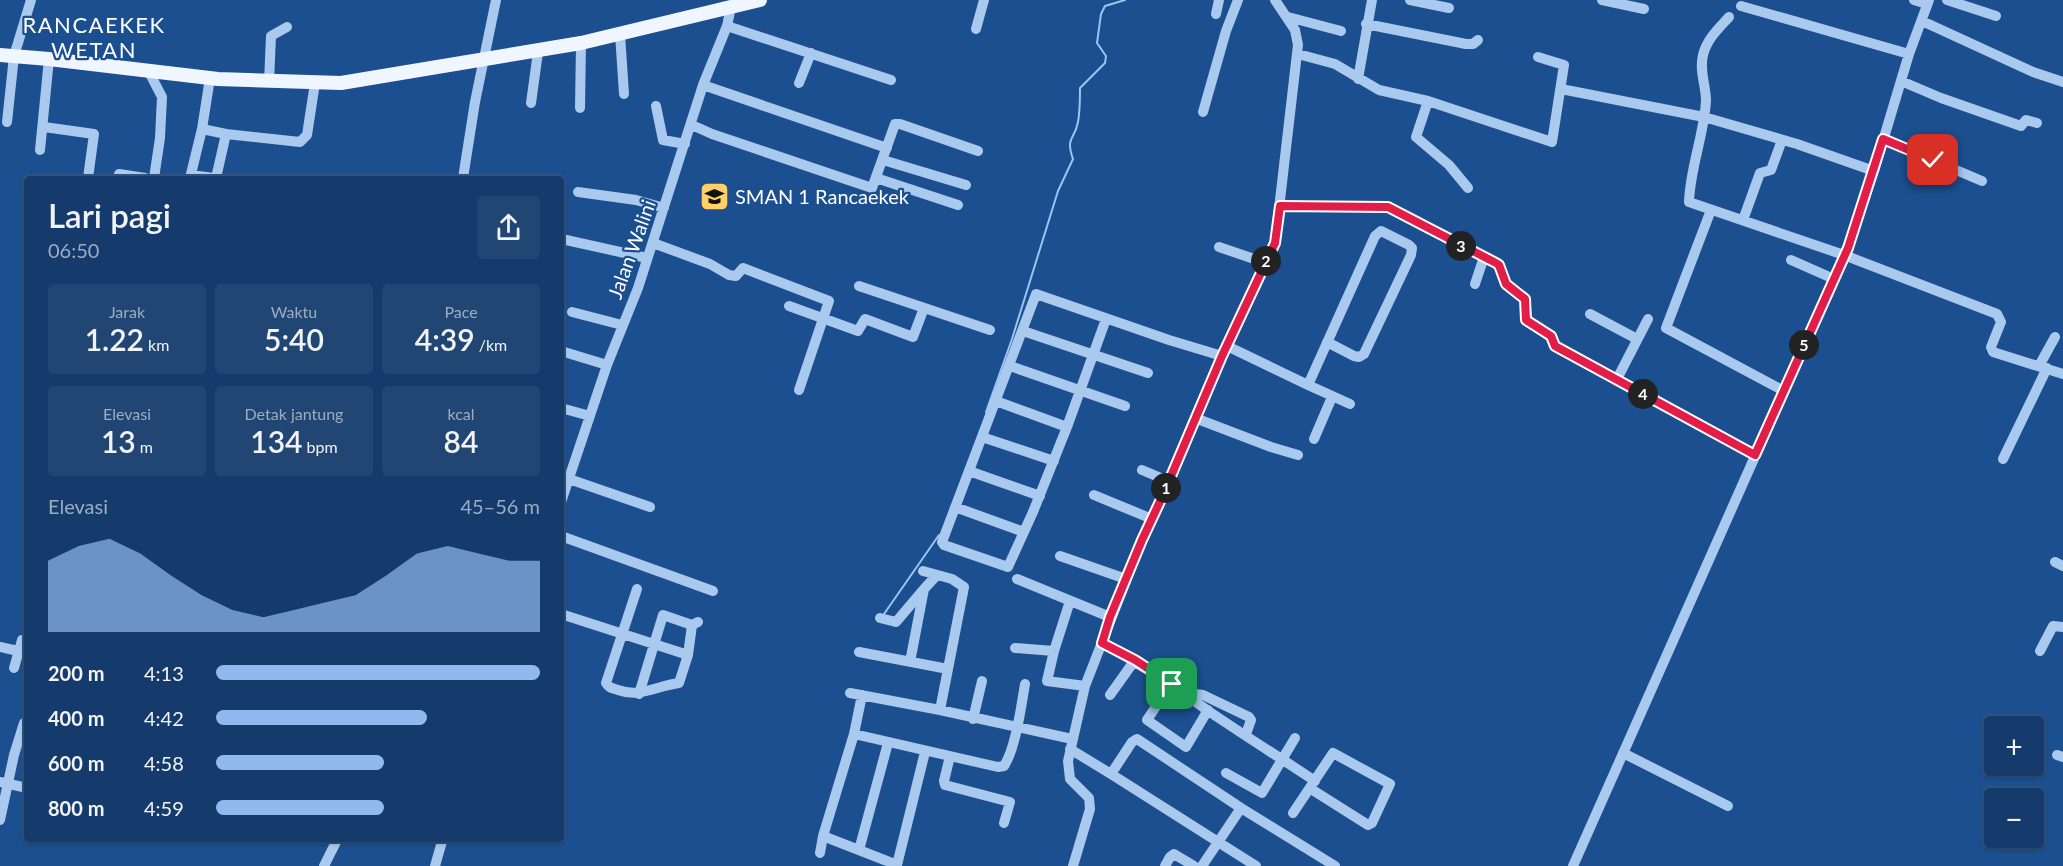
<!DOCTYPE html>
<html lang="id">
<head>
<meta charset="utf-8">
<style>
  :root { --surface:#143b6b; --page:#214673; --text:#f1f3f6; --muted:#9dadc1; --line:#33557e; --accent:#90b9f0 }
  body { margin:0; font-family:Lato,sans-serif; background:var(--page); color:var(--text); height:100vh; display:flex; flex-direction:column; font-size:22px; white-space:nowrap }
  * { box-sizing:border-box; margin:0 }
  p { font-size:20px; color:var(--muted) }
  .icon { flex:none; width:33px; height:33px; fill:none; stroke:currentColor; stroke-width:2; stroke-linecap:round; stroke-linejoin:round }
  .map { position:relative; flex:1; overflow:hidden }
  .side { position:absolute; left:24px; top:176px; width:540px; height:666px; display:flex; flex-direction:column; background:var(--surface); border-radius:6px; box-shadow:0 2px 4px #0004,0 0 0 2px var(--line) }
  .side>* { flex:none }
  .tools { position:absolute; left:1984px; top:716px; display:grid; gap:12px }
  .tools a { display:grid; place-items:center; width:60px; height:60px; border-radius:6px; background:var(--surface); box-shadow:0 2px 4px #0004,0 0 0 2px var(--line); font-size:30px }
  .pin { position:absolute; display:grid; place-items:center; width:51px; height:51px; color:#fff; margin:-26px; border-radius:12px; box-shadow:0 3px 9px #0006 }
  .km { position:absolute; width:30px; height:30px; margin:-15px; border-radius:50%; background:#222; color:#fff; font-size:16px; line-height:30px; text-align:center }
  .round { display:grid; place-items:center; flex:none; width:63px; height:63px; border-radius:6px; background:var(--page) }
  .overview { display:flex; align-items:center; justify-content:space-between; height:102px; padding:0 24px }
  h1 { font-size:33px; font-weight:600; line-height:45px }
  .metrics { display:grid; grid-template-columns:repeat(3,1fr); gap:9px; height:102px; padding:6px 24px }
  .metrics div { display:grid; align-content:center; border-radius:6px; background:var(--page); text-align:center }
  .metrics b { font-size:30px; font-weight:600 }
  .metrics small { font-size:16px; font-weight:400 }
  .metrics p { font-size:16px }
  .chart { height:168px; padding:12px 24px }
  .chart p { display:flex; justify-content:space-between }
  .chart svg { width:100%; height:108px; margin-top:6px; fill:var(--accent); opacity:.7 }
  ul { padding:0 24px; list-style:none; font-size:20px }
  li { display:grid; grid-template-columns:96px 72px 1fr; align-items:center; height:45px }
  li i { height:15px; border-radius:8px; background:var(--accent) }
  .map>svg:first-child { display:block }
  .lines { fill:none; stroke-linecap:round; stroke-linejoin:round }
  .stream { stroke:#9cc4f0; stroke-width:2 }
  .minor { stroke:#a9c9ee; stroke-width:10 }
  .major { stroke:#f0f6ff; stroke-width:14 }
  .route-casing { stroke:#fff; stroke-width:12 }
  .route { stroke:#e11d48; stroke-width:8 }
  .labels { text-anchor:middle; dominant-baseline:central; stroke-width:4.5; stroke-linejoin:round; paint-order:stroke }
  .poi-label { font-size:20px; fill:#fff; stroke:#1b4f8f; text-anchor:start }
  .street-label { font-size:20px; fill:#fff; stroke:#1b4f8f }
  .quarter-label { font-size:22px; letter-spacing:1.5px; fill:#fff; stroke:#1b4f8f }
</style>
</head>
<body>
<div class="map">
<svg width="2063" height="866" viewBox="0 0 2063 866">
  <rect width="100%" height="100%" fill="#1b4f8f"/>
  <g class="lines">
    <path class="stream" d="M 986,412 L 1012,339 L 1058,191 L 1073,159 C 1065,136 1075,140 1078,122 C 1080,111 1080,100 1080,88 L 1105,63 L 1106,56 L 1097,43 L 1101,14 L 1105,6 L 1125,0
      M 884,614 L 939,535"/>
    <path class="minor" d="M 1410,0 L 1449,8
      M 1602,0 L 1644,9
      M 1914,0 L 1927,4
      M 1947,0 L 1996,16
      M 1741,6 L 1909,54
      M 1216,14 L 1219,0
      M 1288,17 L 1341,31
      M 1729,17 C 1718,29 1707,39 1703,55 C 1699,71 1706,85 1706,101 C 1704,135 1690,168 1689,202 L 1844,255 L 1997,314 L 2001,322 L 1991,347 L 1993,352 L 2063,374
      M 1922,21 L 2033,72 L 2063,82
      M 1366,24 L 1466,44 L 1473,44 L 1478,40
      M 727,26 L 891,80
      M 976,29 L 984,0
      M 620,34 L 624,94
      M 1298,54 L 1335,64 L 1379,90 L 1428,101
      M 148,70 L 162,97 L 160,138 L 154,178
      M 1358,79 L 1372,0
      M 1901,81 L 1941,98 L 2021,126 L 2026,120 L 2037,123
      M 269,82 L 271,36 L 287,27
      M 799,83 L 811,53
      M 703,85 L 887,148
      M 1561,89 L 1704,117 L 1797,144 L 1874,171
      M 531,103 L 538,52
      M 656,106 L 663,140 L 685,144
      M 580,108 L 581,43
      M 1203,112 L 1226,31 L 1238,0
      M 7,122 L 14,56 L 31,0
      M 692,125 L 712,134 L 872,188 L 895,124 L 900,124 L 978,151
      M 44,127 L 94,134 L 88,178
      M 202,129 L 226,134 L 300,142 L 307,135 L 315,83
      M 1883,139 L 1982,181
      M 40,150 L 49,59
      M 883,160 L 966,185
      M 119,174 L 145,178
      M 191,175 L 214,178
      M 190,178 L 202,129 L 210,78
      M 216,178 L 226,134
      M 463,178 L 475,102 L 496,0
      M 876,178 L 958,205
      M 1468,188 L 1449,165 L 1416,137 L 1428,101 L 1552,142 L 1564,65 L 1538,57
      M 578,192 L 636,200 L 664,208
      M 1280,206 L 1388,207 L 1496,263 L 1499,265 L 1506,284 L 1525,299 L 1527,321 L 1551,337 L 1555,346 L 1755,455
      M 1711,210 L 1666,328 L 1784,391
      M 1743,220 L 1760,173 L 1771,170 L 1782,140
      M 566,240 L 647,258
      M 653,243 L 710,264 L 729,275 L 736,276 L 743,268 L 829,301 L 799,390
      M 1219,247 L 1266,263
      M 1791,260 L 1834,279
      M 1475,284 L 1484,257
      M 859,286 L 990,330
      M 789,306 L 858,331 L 865,319 L 913,337 L 924,308
      M 572,312 L 622,325
      M 1590,314 L 1637,339
      M 1106,319 L 1067,427 L 1033,512 L 1008,567 L 944,545 L 942,542 L 1036,294 L 1169,340 L 1222,356
      M 1023,331 L 1148,373
      M 1227,346 L 1308,385 L 1375,236 L 1381,231 L 1409,245 L 1412,248 L 1411,255 L 1364,354 L 1359,357 L 1354,356 L 1327,342
      M 561,351 L 607,365
      M 1010,366 L 1125,406
      M 2039,366 L 2055,337
      M 1617,379 L 1648,319
      M 1308,385 L 1350,404
      M 996,401 L 1067,427
      M 561,408 L 590,416
      M 1195,418 L 1271,447 L 1298,455
      M 982,437 L 1054,461
      M 1314,439 L 1332,397
      M 2003,459 L 2047,368
      M 1142,470 L 1168,481
      M 969,471 L 1040,496
      M 569,479 L 650,507
      M 1094,495 L 1152,519
      M 561,502 L 607,365 L 638,288 L 703,85 L 727,26 L 731,7
      M 955,507 L 1024,532
      M 561,536 L 713,591
      M 1060,556 L 1126,579
      M 2055,562 L 2063,566
      M 923,571 L 952,579 L 964,587 L 940,710
      M 1017,579 L 1110,617
      M 637,589 L 606,683 C 609,688 612,688 618,690 C 640,698 656,686 679,683 L 688,655 L 692,625 L 698,622
      M 1070,601 L 1054,651 L 1047,681 L 1085,686
      M 561,614 L 688,655
      M 880,618 L 896,622 L 924,589
      M 1102,643 C 1139,663 1173,685 1207,710 C 1242,734 1279,757 1315,781
      M 0,647 L 18,651
      M 1015,648 L 1054,651
      M 2040,651 L 2053,626 L 2063,627
      M 859,652 L 948,669
      M 910,662 L 924,589 L 937,575
      M 1184,664 L 1147,720 L 1186,747 L 1208,710
      M 14,668 L 22,640 L 27,640
      M 850,693 L 940,710 L 1072,739
      M 1186,693 L 1203,695 L 1249,717 L 1251,720 L 1246,734
      M 639,694 L 663,615 L 692,625
      M 1110,695 L 1135,660
      M 973,719 L 982,681
      M 854,734 L 998,767 L 1004,766 C 1016,747 1021,707 1025,684
      M 1070,749 L 1111,774 L 1256,866
      M 1623,753 L 1728,806
      M 2057,755 L 2063,757
      M 950,756 L 944,781 L 945,785 L 1010,802 L 1004,823
      M 1226,773 L 1262,793 L 1295,738
      M 1111,774 L 1132,742 L 1137,739 L 1241,808 L 1335,866
      M 0,782 L 27,788
      M 1293,813 L 1333,753 L 1390,784 L 1372,823 L 1368,825 L 1311,789
      M 0,820 L 14,755 L 24,723 L 27,722
      M 823,836 L 897,865 L 925,752
      M 33,839 L 33,838
      M 859,850 L 888,743
      M 820,853 L 823,836 L 854,734 L 862,695
      M 324,866 L 338,838
      M 435,866 L 443,838
      M 1073,866 L 1090,809 L 1089,798 L 1070,779 L 1068,761 L 1085,686 L 1142,540 L 1163,495 L 1222,356 L 1275,243 L 1298,45 L 1295,30 L 1275,0
      M 1165,866 L 1170,857 L 1174,854 L 1194,866
      M 1202,866 L 1241,808
      M 1573,866 L 1848,247 L 1874,171 L 1909,54 L 1929,0"/>
    <path class="major" d="M 0,55 L 49,59 L 218,79 L 341,83 L 581,43 L 760,0"/>
  </g>
  <g class="lines">
    <defs>
      <path id="route" d="M 1172,684 L 1135,660 L 1102,643 L 1110,617 L 1142,540 L 1163,495 L 1222,356 L 1275,243 L 1280,206 L 1388,207 L 1496,263 L 1499,265 L 1506,284 L 1525,299 L 1526,320 L 1551,336 L 1555,346 L 1755,455 L 1848,248 L 1883,139 L 1933,160"/>
    </defs>
    <use href="#route" class="route-casing"/>
    <use href="#route" class="route"/>
  </g>
  <defs>
    <symbol id="school-square" viewBox="-11 -11 22 22"><rect x="-9" y="-9" width="18" height="18" rx="4" fill="#ffd166" stroke="#1b4f8f"/><path d="M0-5L7-2L0 1L-7-2ZM-4 1L0 2.5L4 1V4Q0 6-4 4Z" fill="#111"/></symbol>
  </defs>
  <g fill-rule="evenodd">
    <use href="#school-square" x="698" y="180" width="33" height="33"/>
  </g>
  <g class="labels">
    <g class="poi-label">
      <text x="735" y="196">SMAN 1 Rancaekek</text>
    </g>
    <g class="street-label">
      <text transform="translate(631 249) rotate(-70)">Jalan Walini</text>
    </g>
    <g class="quarter-label">
      <text x="94" y="24">RANCAEKEK<tspan x="94" dy="25">WETAN</tspan></text>
    </g>
  </g>
</svg>
<div class="tools">
<a>+</a>
<a>−</a>
</div>
<div class="pin" style="left:1172px;top:684px;background:#1e9e55"><svg class="icon" aria-label="arrive" viewBox="0 0 24 24"><path d="M6 21V4h12l-3 4 3 4H6"/></svg></div>
<div class="pin" style="left:1933px;top:160px;background:#d93025"><svg class="icon" aria-label="check" viewBox="0 0 24 24"><path d="M5 12l5 5 9-10"/></svg></div>
<b class="km" style="left:1166px;top:488px">1</b>
<b class="km" style="left:1266px;top:261px">2</b>
<b class="km" style="left:1461px;top:246px">3</b>
<b class="km" style="left:1643px;top:394px">4</b>
<b class="km" style="left:1804px;top:345px">5</b>
<section class="side">
<div class="overview"><div><h1>Lari pagi</h1><p>06:50</p></div><a class="round"><svg class="icon" aria-label="share" viewBox="0 0 24 24"><path d="M12 15V3M7 8l5-5 5 5M5 13v7h14v-7"/></svg></a></div>
<div class="metrics">
<div><p>Jarak</p><b>1.22<small> km</small></b></div>
<div><p>Waktu</p><b>5:40</b></div>
<div><p>Pace</p><b>4:39<small> /km</small></b></div>
</div>
<div class="metrics">
<div><p>Elevasi</p><b>13<small> m</small></b></div>
<div><p>Detak jantung</p><b>134<small> bpm</small></b></div>
<div><p>kcal</p><b>84</b></div>
</div>
<div class="chart"><p><span>Elevasi</span>45–56 m</p>
<svg viewBox="0 0 160 44" preserveAspectRatio="none"><path d="M0 44V15L10 9L20 6L30 12L40 21L50 29L60 35L70 38L80 35L90 32L100 29L110 21L120 12L130 9L140 12L150 15L160 15V44z"/></svg>
</div>
<ul>
<li><b>200 m</b>4:13<i style="width:100%"></i></li>
<li><b>400 m</b>4:42<i style="width:65%"></i></li>
<li><b>600 m</b>4:58<i style="width:52%"></i></li>
<li><b>800 m</b>4:59<i style="width:52%"></i></li>
</ul>
</section>
</div>
</body>
</html>
